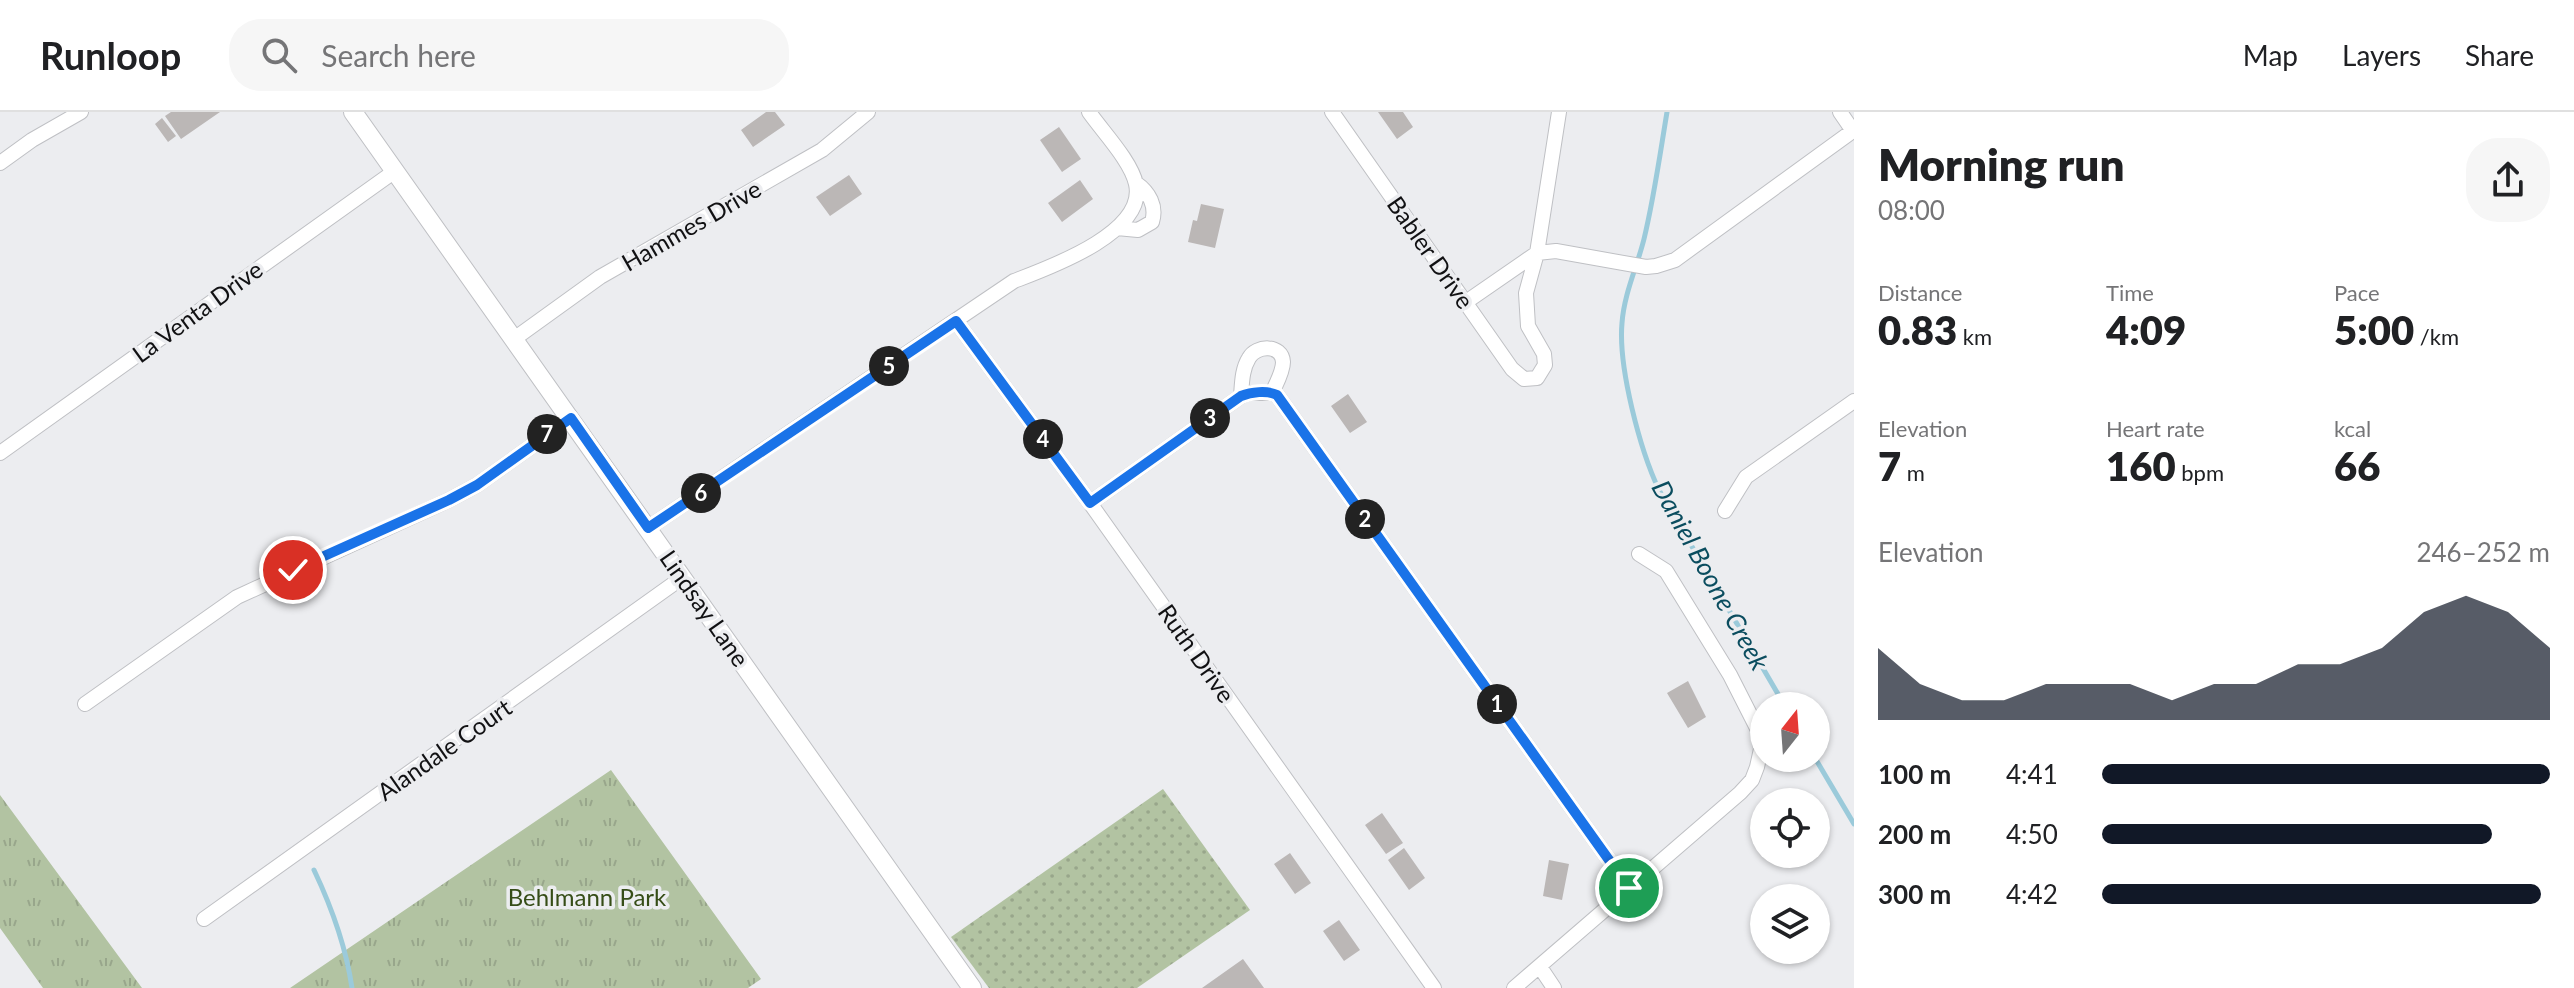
<!DOCTYPE html>
<html lang="en">
<head>
<meta charset="utf-8">
<style>
  :root { --surface:#fff; --page:#f6f6f6; --text:#202124; --muted:#757577; --line:#e0e0e0; --accent:#111827 }
  body { margin:0; font-family:Lato,sans-serif; background:var(--page); color:var(--text); height:100vh; display:flex; flex-direction:column; font-size:30px; white-space:nowrap }
  * { box-sizing:border-box; margin:0 }
  p { font-size:26px; color:var(--muted) }
  .icon { flex:none; width:44px; height:44px; fill:none; stroke:currentColor; stroke-width:2; stroke-linecap:round; stroke-linejoin:round }
  .map { position:relative; flex:1; overflow:hidden }
  .details { display:flex; flex-direction:column; background:var(--surface); width:720px }
  .details>* { flex:none }
  .needle { width:52px; rotate:17deg }
  .fabs { position:absolute; left:1750px; top:580px; display:grid; gap:16px }
  .fabs a { display:grid; place-items:center; width:80px; height:80px; border-radius:50%; background:var(--surface); box-shadow:0 2px 6px #0004; font-size:40px }
  .pin { position:absolute; display:grid; place-items:center; width:68px; height:68px; color:#fff; margin:-34px; border:4px solid #fff; border-radius:50%; box-shadow:0 2px 8px #0007 }
  .km { position:absolute; width:40px; height:40px; margin:-20px; border-radius:50%; background:#222; color:#fff; font-size:22px; line-height:40px; text-align:center }
  .round { display:grid; place-items:center; flex:none; width:84px; height:84px; border-radius:32px; background:var(--page) }
  .overview { display:flex; align-items:center; justify-content:space-between; height:136px; padding:0 24px }
  h1 { font-size:44px; font-weight:800; line-height:60px }
  .figures { display:grid; grid-template-columns:repeat(3,1fr); gap:12px; height:136px; padding:8px 24px }
  .figures div { display:grid; align-content:center }
  .figures b { font-size:40px; font-weight:800 }
  .figures small { font-size:22px; font-weight:400 }
  .figures p { font-size:22px }
  .chart { height:224px; padding:16px 24px }
  .chart p { display:flex; justify-content:space-between }
  .chart svg { width:100%; height:144px; margin-top:8px; fill:var(--accent); opacity:.7 }
  ul { padding:0 24px; list-style:none; font-size:26px }
  li { display:grid; grid-template-columns:128px 96px 1fr; align-items:center; height:60px }
  li i { height:20px; border-radius:10px; background:var(--accent) }
  header { display:flex; align-items:center; gap:48px; box-sizing:border-box; height:112px; padding:0 40px; background:var(--surface); border-bottom:2px solid var(--line) }
  header strong { font-size:38px }
  nav { display:flex; gap:44px; margin-inline-start:auto; font-size:28px }
  .search { width:560px; height:72px; background:var(--page); display:flex; align-items:center; gap:20px; box-sizing:border-box; padding:0 28px; border-radius:32px; color:var(--muted); font-size:30px }
  main { display:flex; flex:1; min-height:0 }
  .map>svg:first-child { display:block }
  .grass { fill:url(#grass-dots) }
  .park { fill:url(#park-tufts) }
  .lines { fill:none; stroke-linecap:round; stroke-linejoin:round }
  .stream { stroke:#9bcada; stroke-width:5 }
  .building { fill:#bbb7b6 }
  .street-casing { stroke:#bfc0c4; stroke-width:16 }
  .secondary-casing { stroke:#bfc0c4; stroke-width:20 }
  .street { stroke:#fff; stroke-width:14 }
  .secondary { stroke:#fff; stroke-width:18 }
  .route-casing { stroke:#fff; stroke-width:16 }
  .route { stroke:#1a73e8; stroke-width:10 }
  .labels { text-anchor:middle; dominant-baseline:central; stroke-width:7; stroke-linejoin:round; paint-order:stroke }
  .street-label { font-size:24px; fill:#111113; stroke:#ecedf0 }
  .park-label { font-size:24px; fill:#364d17; stroke:#ecedf0 }
  .water-label { font-size:26px; font-style:italic; fill:#0b4d5f; stroke:#ecedf0 }
</style>
</head>
<body>
<header>
<strong>Runloop</strong>
<div class="search"><svg class="icon" aria-label="search" viewBox="0 0 24 24"><circle cx="10" cy="10" r="6"/><path d="M15 15l6 6"/></svg>Search here</div>
<nav><a>Map</a><a>Layers</a><a>Share</a></nav>
</header>
<main>
<div class="map">
<svg width="1854" height="876" viewBox="0 0 1854 876">
  <defs>
    <pattern id="grass-dots" width="8" height="8" patternUnits="userSpaceOnUse" patternTransform="scale(2)"><rect width="8" height="8" fill="#b2c3a2"/><path d="M2 2h.1M6 6h.1" fill="none" stroke="#98a68b" stroke-width="1.8" stroke-linecap="round"/></pattern>
    <pattern id="park-tufts" width="24" height="20" patternUnits="userSpaceOnUse" patternTransform="scale(2)"><rect width="24" height="20" fill="#b2c3a2"/><path d="M3 7l-1-3M5 7V3M7 7l1-3M15 17l-1-3M17 17v-4M19 17l1-3" fill="none" stroke="#98a68b"/></pattern>
  </defs>
  <rect width="100%" height="100%" fill="#ecedf0"/>
  <path class="grass" d="M 1163,677 L 1250,798 L 1137,876 L 989,876 L 951,825 Z"/>
  <path class="park" d="M 611,658 L 761,867 L 748,876 L 290,876 Z
    M 0,683 L 142,876 L 43,876 L 0,816 Z"/>
  <g class="lines">
    <path class="stream" d="M 1667,0 C 1660,42 1654,86 1644,127 C 1637,155 1624,182 1622,211 C 1618,255 1640,338 1659,378 L 1785,594
      M 1815,646 L 1854,712
      M 314,758 C 332,796 346,835 352,876"/>
  </g>
  <path class="building" d="M 171,0 L 220,0 L 181,27 L 165,4 Z
    M 766,0 L 775,0 L 785,13 L 753,35 L 741,18 Z
    M 1378,0 L 1403,0 L 1413,15 L 1397,27 Z
    M 162,6 L 176,24 L 168,30 L 155,12 Z
    M 1059,15 L 1081,47 L 1062,60 L 1040,28 Z
    M 849,63 L 862,82 L 830,104 L 816,85 Z
    M 1080,68 L 1093,87 L 1062,110 L 1048,91 Z
    M 1201,92 L 1224,97 L 1215,136 L 1188,130 L 1193,108 L 1197,109 Z
    M 1348,282 L 1367,310 L 1350,321 L 1331,294 Z
    M 1688,569 L 1706,605 L 1688,616 L 1667,581 Z
    M 1382,701 L 1403,731 L 1386,742 L 1365,713 Z
    M 1404,736 L 1425,766 L 1409,778 L 1388,748 Z
    M 1290,741 L 1311,771 L 1295,782 L 1274,752 Z
    M 1549,748 L 1569,752 L 1562,788 L 1543,784 Z
    M 1339,808 L 1360,838 L 1344,849 L 1323,819 Z
    M 1243,847 L 1264,876 L 1202,876 Z"/>
  <g class="lines">
    <defs>
      <path id="street" d="M 1332,0 L 1512,257 L 1524,267 L 1537,266 L 1545,253 L 1544,242 L 1528,214 L 1526,181 L 1537,141 L 1559,0
        M 1840,0 L 1853,19
        M 0,51 L 32,28 L 81,0
        M 1117,116 L 1138,118 L 1152,110 C 1157,94 1149,80 1136,71
        M 1466,190 L 1537,141 L 1556,139 L 1646,155 L 1656,154 L 1675,148 L 1854,18
        M 956,209 L 1090,391 L 1434,876
        M 514,227 L 600,165 L 822,38 L 868,0
        M 1272,281 L 1277,283 L 1629,776
        M 1241,284 C 1242,271 1242,257 1249,246 C 1256,233 1282,232 1283,250 C 1283,260 1276,272 1272,281
        M 0,341 L 395,59
        M 1090,391 L 1241,284 L 1249,281 L 1272,281
        M 1725,399 L 1746,365 L 1854,289
        M 648,416 L 1014,169 C 1048,156 1147,121 1136,72 C 1131,49 1103,20 1089,0
        M 85,592 L 237,485 L 449,388 L 477,373 L 571,306
        M 204,807 L 683,465
        M 1540,855 L 1554,876
        M 1514,876 L 1740,681 L 1752,668 L 1757,655 L 1761,637 L 1759,620 L 1730,563 L 1666,459 L 1639,442"/>
      <path id="secondary" d="M 353,0 L 972,876"/>
    </defs>
    <use href="#street" class="street-casing"/>
    <use href="#secondary" class="secondary-casing"/>
    <use href="#street" class="street"/>
    <use href="#secondary" class="secondary"/>
  </g>
  <g class="lines">
    <defs>
      <path id="route" d="M 293,458 L 449,388 L 477,373 L 571,306 L 648,416 L 956,209 L 1090,391 L 1241,284 C 1251,280 1267,278 1277,283 L 1629,776"/>
    </defs>
    <use href="#route" class="route-casing"/>
    <use href="#route" class="route"/>
  </g>
  <g class="labels">
    <g class="street-label">
      <text transform="translate(691 113) rotate(-30)">Hammes Drive</text>
      <text transform="translate(1431 140) rotate(55)">Babler Drive</text>
      <text transform="translate(197 199) rotate(-36)">La Venta Drive</text>
      <text transform="translate(705 496) rotate(55)">Lindsay Lane</text>
      <text transform="translate(1197 541) rotate(55)">Ruth Drive</text>
      <text transform="translate(444 637) rotate(-35)">Alandale Court</text>
    </g>
    <g class="park-label">
      <text x="587" y="784">Behlmann Park</text>
    </g>
    <g class="water-label">
      <text transform="translate(1711 463) rotate(61)">Daniel Boone Creek</text>
    </g>
  </g>
</svg>
<div class="fabs">
<a><svg class="needle" viewBox="-14 -14 28 28"><path d="M0-13l5 13h-10z" fill="#e53935"/><path d="M0 13l5-13h-10z" fill="#757577"/></svg></a>
<a><svg class="icon" aria-label="locate" viewBox="0 0 24 24"><circle cx="12" cy="12" r="6"/><path d="M12 2v4M12 18v4M2 12h4M18 12h4"/></svg></a>
<a><svg class="icon" aria-label="layers" viewBox="0 0 24 24"><path d="M12 4l9 5-9 5-9-5zM3 14l9 5 9-5"/></svg></a>
</div>
<div class="pin" style="left:1629px;top:776px;background:#1e9e55"><svg class="icon" aria-label="arrive" viewBox="0 0 24 24"><path d="M6 21V4h12l-3 4 3 4H6"/></svg></div>
<div class="pin" style="left:293px;top:458px;background:#d93025"><svg class="icon" aria-label="check" viewBox="0 0 24 24"><path d="M5 12l5 5 9-10"/></svg></div>
<b class="km" style="left:1497px;top:592px">1</b>
<b class="km" style="left:1365px;top:407px">2</b>
<b class="km" style="left:1210px;top:306px">3</b>
<b class="km" style="left:1043px;top:327px">4</b>
<b class="km" style="left:889px;top:254px">5</b>
<b class="km" style="left:701px;top:381px">6</b>
<b class="km" style="left:547px;top:322px">7</b>
</div>
<section class="details">
<div class="overview"><div><h1>Morning run</h1><p>08:00</p></div><a class="round"><svg class="icon" aria-label="share" viewBox="0 0 24 24"><path d="M12 15V3M7 8l5-5 5 5M5 13v7h14v-7"/></svg></a></div>
<div class="figures">
<div><p>Distance</p><b>0.83<small> km</small></b></div>
<div><p>Time</p><b>4:09</b></div>
<div><p>Pace</p><b>5:00<small> /km</small></b></div>
</div>
<div class="figures">
<div><p>Elevation</p><b>7<small> m</small></b></div>
<div><p>Heart rate</p><b>160<small> bpm</small></b></div>
<div><p>kcal</p><b>66</b></div>
</div>
<div class="chart"><p><span>Elevation</span>246–252 m</p>
<svg viewBox="0 0 160 44" preserveAspectRatio="none"><path d="M0 44V22L10 33L20 38L30 38L40 33L50 33L60 33L70 38L80 33L90 33L100 27L110 27L120 22L130 11L140 6L150 11L160 22V44z"/></svg>
</div>
<ul>
<li><b>100 m</b>4:41<i style="width:100%"></i></li>
<li><b>200 m</b>4:50<i style="width:87%"></i></li>
<li><b>300 m</b>4:42<i style="width:98%"></i></li>
</ul>
</section>
</main>
</body>
</html>
